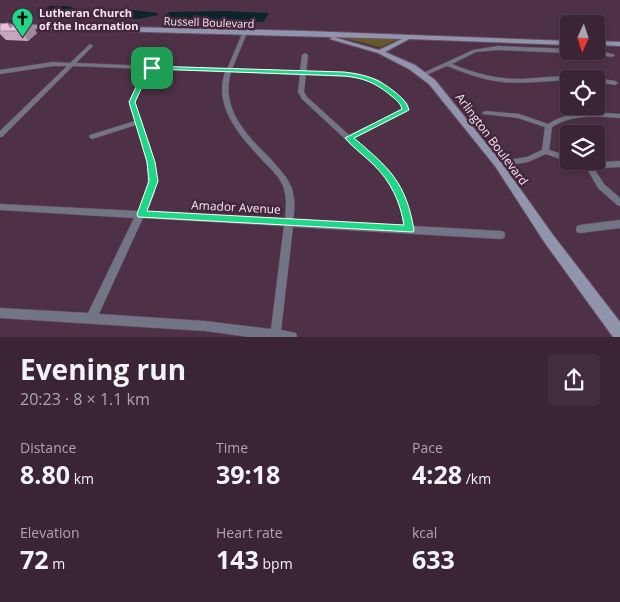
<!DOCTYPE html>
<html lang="en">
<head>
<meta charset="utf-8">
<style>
  :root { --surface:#3b2535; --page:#422d3d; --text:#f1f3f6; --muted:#aca5ad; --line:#544250 }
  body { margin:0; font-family:"Open Sans",sans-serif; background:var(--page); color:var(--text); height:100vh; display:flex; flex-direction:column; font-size:19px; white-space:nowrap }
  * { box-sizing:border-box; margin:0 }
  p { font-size:16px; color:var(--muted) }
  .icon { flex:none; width:28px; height:28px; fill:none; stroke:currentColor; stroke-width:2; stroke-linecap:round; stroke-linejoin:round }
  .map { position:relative; height:337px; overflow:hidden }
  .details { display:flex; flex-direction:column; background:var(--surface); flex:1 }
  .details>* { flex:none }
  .needle { width:32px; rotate:183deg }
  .fabs { position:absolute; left:560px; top:15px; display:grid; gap:10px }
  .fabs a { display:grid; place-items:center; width:45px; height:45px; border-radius:5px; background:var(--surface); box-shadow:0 2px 8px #0003,0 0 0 1px var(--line); font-size:25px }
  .pin { position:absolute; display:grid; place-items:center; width:42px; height:42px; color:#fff; margin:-21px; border-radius:10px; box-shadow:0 2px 8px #0006 }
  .round { display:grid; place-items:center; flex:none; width:52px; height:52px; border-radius:5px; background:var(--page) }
  .overview { display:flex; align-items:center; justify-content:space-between; height:85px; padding:0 20px }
  h1 { font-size:28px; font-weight:700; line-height:38px }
  .metrics { display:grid; grid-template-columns:repeat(3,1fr); gap:8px; height:85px; padding:5px 20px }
  .metrics div { display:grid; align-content:center }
  .metrics b { font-size:25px; font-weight:700 }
  .metrics small { font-size:14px; font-weight:400 }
  .metrics p { font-size:14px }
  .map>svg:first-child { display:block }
  .green { fill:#665b26 }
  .water { fill:#0b252c }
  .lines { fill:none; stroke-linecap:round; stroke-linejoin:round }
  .street-casing { stroke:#6a4e63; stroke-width:1 }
  .secondary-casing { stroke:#6a4e63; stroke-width:2 }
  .street { fill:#727585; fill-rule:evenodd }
  .secondary { fill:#9095ad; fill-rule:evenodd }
  .wall { fill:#c6a6bc }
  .shaded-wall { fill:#a18799 }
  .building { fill:#e6c1db; stroke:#a18799 }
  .route { fill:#1ed888; stroke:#fff; fill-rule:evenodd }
  .labels { text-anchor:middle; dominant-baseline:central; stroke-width:5; stroke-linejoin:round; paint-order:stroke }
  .far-poi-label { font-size:11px; font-weight:bold; fill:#f9e6f3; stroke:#44273c; text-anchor:start }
  .far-street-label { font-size:11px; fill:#f9e6f3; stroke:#44273c }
  .street-label { font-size:12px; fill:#f9e6f3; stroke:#44273c }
</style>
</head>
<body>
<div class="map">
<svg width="620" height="337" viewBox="0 0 620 337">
  <rect width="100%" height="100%" fill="#4f3147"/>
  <path class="green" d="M 335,36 L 402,38 L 380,47 Z"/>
  <path class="water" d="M 50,6 L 67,6 L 84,11 L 134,10 L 157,13 L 158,15 L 139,19 L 67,16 L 63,13 L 43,11 Z
    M 224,11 L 269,13 L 264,21 L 262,22 L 229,19 L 194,20 L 161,17 L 170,12 Z"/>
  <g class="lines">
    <defs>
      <path id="street" d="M 243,32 L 247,33 L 232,69 L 300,71 L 302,55 L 305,53 L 308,55 L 306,72 L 355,73 L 379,80 L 407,103 L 409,108 L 406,112 L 353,139 L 391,172 C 402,189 409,206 413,226 L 501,231 L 504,232 L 505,235 L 504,238 L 501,239 L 293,227 L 281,330 L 296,333 L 297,337 L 249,337 L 205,331 L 0,318 L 0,308 L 88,313 L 134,218 L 0,210 L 0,204 L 138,211 C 140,205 144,199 146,193 C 152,171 143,146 136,125 L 92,139 L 89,137 L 90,135 L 135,121 L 129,102 L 136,87 L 148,69 L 73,66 L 2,137 L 0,137 L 0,131 L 67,66 L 53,66 L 0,74 L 0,70 L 53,62 L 70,63 L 90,44 L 93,46 L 76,63 L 151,66 L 163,48 L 165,47 L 168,49 L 156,66 L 227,69 ZM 154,69 L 225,72 C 213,108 241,137 264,162 C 272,170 281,178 284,189 C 287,199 286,209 285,219 L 146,212 C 149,206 152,200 154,194 C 162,165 143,129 135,102 L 142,87 ZM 231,72 L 300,75 L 298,92 L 302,99 L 385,176 C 395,191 401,208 404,226 L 293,220 C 295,209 295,200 292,189 C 288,177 278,168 270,158 C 246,135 220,108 231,72 ZM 306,75 L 355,77 L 375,82 L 402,105 L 403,108 L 402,110 L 349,135 L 307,97 L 304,92 ZM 143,218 L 284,226 L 271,329 L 205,321 L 99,314 Z
        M 498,46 L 569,49 L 569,51 L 571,51 L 569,53 L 498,50 L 476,52 L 452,64 C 474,73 495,79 520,79 C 536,79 572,73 586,79 L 569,79 L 569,80 C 547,81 525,84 503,82 C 483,80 465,73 447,66 L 426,75 L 424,76 L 421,74 L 473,50 Z
        M 578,51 C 589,51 604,50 615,55 L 612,57 Z
        M 596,78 L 615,81 L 618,83 L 615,85 L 596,82 L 596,79 L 594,79 Z
        M 485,111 L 519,114 L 548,124 C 571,110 595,112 620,114 L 620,118 C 596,116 573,114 552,127 L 549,150 L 569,156 L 569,161 L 570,161 L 566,161 L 546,154 L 528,162 L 498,167 L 494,164 L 495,162 L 527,157 L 542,150 L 545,127 L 518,118 L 483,114 L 482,113 Z
        M 572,161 L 600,162 L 620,161 L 620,167 L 600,168 L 593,167 L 604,184 L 620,198 L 620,206 L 617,205 L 598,188 L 585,165 L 573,163 Z
        M 620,220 L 620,228 L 580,233 L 577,232 L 576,229 L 577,226 L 580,225 Z"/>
      <path id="secondary" d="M 0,24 L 305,31 L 569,41 L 569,45 L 409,39 L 385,52 L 415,65 L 435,80 L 501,162 L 553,235 L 620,322 L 620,337 L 613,337 L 545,243 L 495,166 L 429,84 L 409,69 L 378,53 L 330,39 L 333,37 L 379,50 L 402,39 L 0,28 Z
        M 596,41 L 620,42 L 620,46 L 596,45 Z"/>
    </defs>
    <use href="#street" class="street-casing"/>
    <use href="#secondary" class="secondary-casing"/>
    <use href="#street" class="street"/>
    <use href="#secondary" class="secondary"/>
  </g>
  <path class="wall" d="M 8,23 L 11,27 L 37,33 L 28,41 L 6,40 L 0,34 L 0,24 Z"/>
  <path class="shaded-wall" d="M 32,24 L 37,33 L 28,41 L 22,31 Z"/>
  <path class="building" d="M 8,23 L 10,28 L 15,24 L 32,24 L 22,31 L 0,31 L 0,24 Z"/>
  <path class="route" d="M 150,66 L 344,72 C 367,75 377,78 395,92 C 402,98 406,101 409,110 L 354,138 C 389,168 406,182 414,230 L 413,232 L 138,217 L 137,214 L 149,181 L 147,162 L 129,102 L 136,87 ZM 154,69 L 344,76 C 363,78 374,82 389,94 C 395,99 400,102 402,109 L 345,138 C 353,148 364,155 373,164 C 391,182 400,201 404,225 L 147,211 L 158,181 L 155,162 L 135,102 L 142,87 Z"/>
  <defs>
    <symbol id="church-pin" viewBox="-11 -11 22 30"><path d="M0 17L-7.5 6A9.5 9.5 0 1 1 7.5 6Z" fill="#1ed888" stroke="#44273c"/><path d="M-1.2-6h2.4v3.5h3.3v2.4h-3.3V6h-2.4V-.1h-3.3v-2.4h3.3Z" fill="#111"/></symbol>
  </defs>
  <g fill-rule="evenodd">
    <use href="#church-pin" x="10" y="6" width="25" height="34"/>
  </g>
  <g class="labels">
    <g class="far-poi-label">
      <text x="39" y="12">Lutheran Church<tspan x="39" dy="13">of the Incarnation</tspan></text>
    </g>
    <g class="far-street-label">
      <text transform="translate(209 22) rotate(2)">Russell Boulevard</text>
    </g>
    <g class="street-label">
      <text transform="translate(492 139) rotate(53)">Arlington Boulevard</text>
      <text transform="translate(236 207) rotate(3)">Amador Avenue</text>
    </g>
  </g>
</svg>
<div class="fabs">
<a><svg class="needle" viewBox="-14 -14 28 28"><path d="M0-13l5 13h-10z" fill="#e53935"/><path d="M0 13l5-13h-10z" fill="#aca5ad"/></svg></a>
<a><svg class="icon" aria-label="locate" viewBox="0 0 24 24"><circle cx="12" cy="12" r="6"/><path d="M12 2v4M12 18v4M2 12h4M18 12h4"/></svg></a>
<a><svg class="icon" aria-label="layers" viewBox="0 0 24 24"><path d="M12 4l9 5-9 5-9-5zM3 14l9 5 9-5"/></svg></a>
</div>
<div class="pin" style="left:152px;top:68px;background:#1e9e55"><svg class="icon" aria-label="arrive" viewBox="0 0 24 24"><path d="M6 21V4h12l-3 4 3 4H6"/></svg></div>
</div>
<section class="details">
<div class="overview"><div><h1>Evening run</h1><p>20:23 · 8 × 1.1 km</p></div><a class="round"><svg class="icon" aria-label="share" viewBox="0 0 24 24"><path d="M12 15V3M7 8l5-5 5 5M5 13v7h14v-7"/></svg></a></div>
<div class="metrics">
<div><p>Distance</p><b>8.80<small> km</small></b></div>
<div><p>Time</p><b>39:18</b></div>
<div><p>Pace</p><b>4:28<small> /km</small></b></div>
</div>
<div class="metrics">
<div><p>Elevation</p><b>72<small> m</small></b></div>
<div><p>Heart rate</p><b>143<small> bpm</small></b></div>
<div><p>kcal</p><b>633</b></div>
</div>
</section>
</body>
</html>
